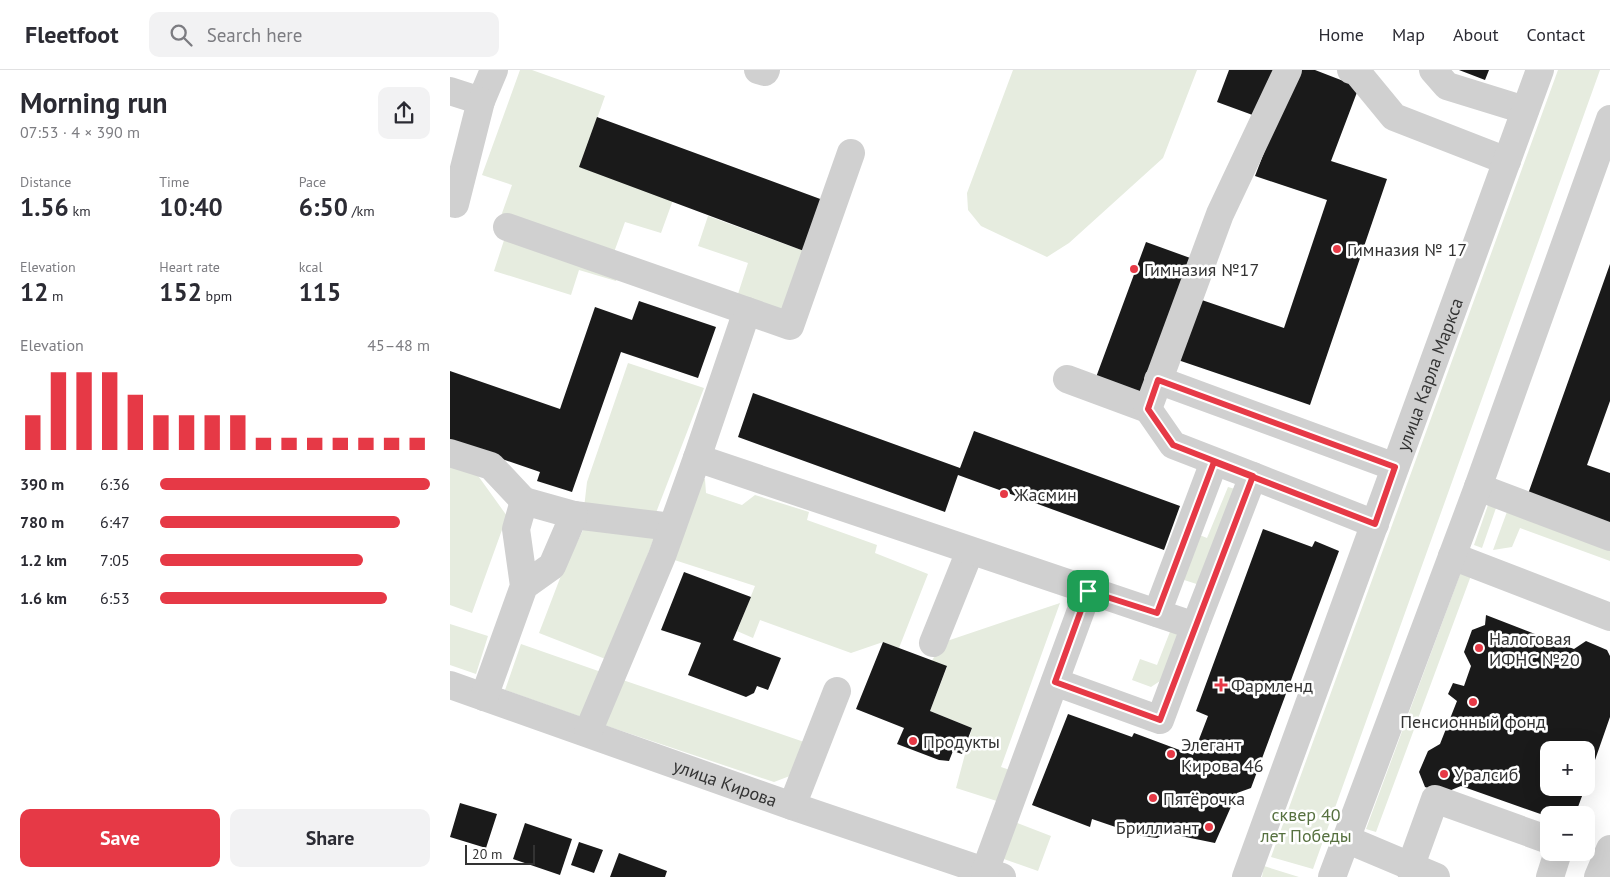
<!DOCTYPE html>
<html lang="en">
<head>
<meta charset="utf-8">
<style>
  :root { --surface:#fff; --page:#f2f2f3; --text:#2b2b33; --muted:#7c7c81; --line:#e1e1e2; --accent:#e63946 }
  body { margin:0; font-family:"PT Sans",sans-serif; background:var(--page); color:var(--text); height:100vh; display:flex; flex-direction:column; font-size:19px; white-space:nowrap }
  * { box-sizing:border-box; margin:0 }
  p { font-size:16px; color:var(--muted) }
  .icon { flex:none; width:28px; height:28px; fill:none; stroke:currentColor; stroke-width:2; stroke-linecap:round; stroke-linejoin:round }
  .map { position:relative; flex:1; overflow:hidden }
  .panel { display:flex; flex-direction:column; background:var(--surface); width:450px }
  .panel>* { flex:none }
  .fabs { position:absolute; left:1090px; top:671px; display:grid; gap:10px }
  .fabs a { display:grid; place-items:center; width:55px; height:55px; border-radius:10px; background:var(--surface); box-shadow:0 5px 20px #0002; font-size:25px }
  .scale { position:absolute; left:15px; bottom:12px; width:70px; box-sizing:border-box; padding-left:5px; border:2px solid #333; border-top:0; font-size:14px; line-height:18px; white-space:nowrap; color:#333; -webkit-text-stroke:4px #fff; paint-order:stroke }
  .pin { position:absolute; display:grid; place-items:center; width:42px; height:42px; color:#fff; margin:-21px; border-radius:10px; box-shadow:0 2px 8px #0006 }
  .round { display:grid; place-items:center; flex:none; width:52px; height:52px; border-radius:10px; background:var(--page) }
  .overview { display:flex; align-items:center; justify-content:space-between; height:85px; padding:0 20px }
  h1 { font-size:28px; font-weight:600; line-height:38px }
  .stats { display:grid; grid-template-columns:repeat(3,1fr); gap:8px; height:85px; padding:5px 20px }
  .stats div { display:grid; align-content:center }
  .stats b { font-size:25px; font-weight:600 }
  .stats small { font-size:14px; font-weight:400 }
  .stats p { font-size:14px }
  .chart { height:140px; padding:10px 20px }
  .chart p { display:flex; justify-content:space-between }
  .chart svg { width:100%; height:90px; margin-top:5px; stroke:var(--accent); stroke-width:6 }
  .action { display:flex; gap:10px; margin-top:auto; padding:10px 20px }
  .action a { flex:1; height:58px; border-radius:10px; background:var(--accent); color:#fff; font-size:20px; font-weight:600; line-height:58px; text-align:center }
  .action a+a { background:var(--page); color:var(--text) }
  ul { padding:0 20px; list-style:none; font-size:16px }
  li { display:grid; grid-template-columns:80px 60px 1fr; align-items:center; height:38px }
  li i { height:12px; border-radius:6px; background:var(--accent) }
  header { display:flex; align-items:center; gap:30px; box-sizing:border-box; height:70px; padding:0 25px; background:var(--surface); border-bottom:1px solid var(--line) }
  header strong { font-size:24px }
  nav { display:flex; gap:28px; margin-inline-start:auto; font-size:18px }
  .search { width:350px; height:45px; background:var(--page); display:flex; align-items:center; gap:12px; box-sizing:border-box; padding:0 18px; border-radius:10px; color:var(--muted); font-size:19px }
  main { display:flex; flex:1; min-height:0 }
  .map>svg:first-child { display:block }
  .green { fill:#e6ecdf }
  .building { fill:#1a1a1a }
  .lines { fill:none; stroke-linecap:round; stroke-linejoin:round }
  .minor { stroke:#d0d0d0; stroke-width:28 }
  .route-casing { stroke:#fff; stroke-width:10 }
  .route { stroke:#e63946; stroke-width:6 }
  .poi-dot { fill:#e63946; stroke:#fff; stroke-width:2 }
  .labels { text-anchor:middle; dominant-baseline:central; stroke-width:5; stroke-linejoin:round; paint-order:stroke }
  .poi-label { font-size:18px; fill:#333; stroke:#fff; text-anchor:start }
  .street-label { font-size:18px; fill:#333; stroke:#fff }
  .park-label { font-size:18px; fill:#56703f; stroke:#fff }
</style>
</head>
<body>
<header>
<strong>Fleetfoot</strong>
<div class="search"><svg class="icon" aria-label="search" viewBox="0 0 24 24"><circle cx="10" cy="10" r="6"/><path d="M15 15l6 6"/></svg>Search here</div>
<nav><a>Home</a><a>Map</a><a>About</a><a>Contact</a></nav>
</header>
<main>
<section class="panel">
<div class="overview"><div><h1>Morning run</h1><p>07:53 · 4 × 390 m</p></div><a class="round"><svg class="icon" aria-label="share" viewBox="0 0 24 24"><path d="M12 15V3M7 8l5-5 5 5M5 13v7h14v-7"/></svg></a></div>
<div class="stats">
<div><p>Distance</p><b>1.56<small> km</small></b></div>
<div><p>Time</p><b>10:40</b></div>
<div><p>Pace</p><b>6:50<small> /km</small></b></div>
</div>
<div class="stats">
<div><p>Elevation</p><b>12<small> m</small></b></div>
<div><p>Heart rate</p><b>152<small> bpm</small></b></div>
<div><p>kcal</p><b>115</b></div>
</div>
<div class="chart"><p><span>Elevation</span>45–48 m</p>
<svg viewBox="0 0 160 44" preserveAspectRatio="none"><path d="M5 44V27M15 44V6M25 44V6M35 44V6M45 44V17M55 44V27M65 44V27M75 44V27M85 44V27M95 44V38M105 44V38M115 44V38M125 44V38M135 44V38M145 44V38M155 44V38"/></svg>
</div>
<ul>
<li><b>390 m</b>6:36<i style="width:100%"></i></li>
<li><b>780 m</b>6:47<i style="width:89%"></i></li>
<li><b>1.2 km</b>7:05<i style="width:75%"></i></li>
<li><b>1.6 km</b>6:53<i style="width:84%"></i></li>
</ul>
<div class="action"><a>Save</a><a>Share</a></div>
</section>
<div class="map">
<svg width="1160" height="807" viewBox="0 0 1160 807">
  <rect width="100%" height="100%" fill="#fff"/>
  <path class="green" d="M 70,0 L 82,0 L 155,26 L 130,97 L 223,130 L 211,163 L 175,152 L 163,185 L 51,146 L 62,115 L 32,105 Z
    M 563,0 L 747,0 L 713,88 L 619,173 L 597,187 L 531,156 L 518,140 L 517,123 Z
    M 1108,0 L 1150,0 L 863,799 L 821,787 Z
    M 258,146 L 354,181 L 332,242 L 287,227 L 298,193 L 248,176 Z
    M 57,161 L 171,197 L 166,211 L 129,200 L 121,225 L 44,201 Z
    M 178,293 L 254,318 L 204,448 L 134,438 L 137,412 Z
    M 0,383 L 16,389 L 57,446 L 22,543 L 0,535 Z
    M 241,404 L 255,409 L 256,423 L 292,435 L 305,425 L 359,442 L 357,450 L 427,475 L 425,483 L 478,504 L 449,578 L 433,572 L 401,583 L 310,550 L 303,568 L 287,561 L 305,516 L 212,486 Z
    M 778,417 L 796,422 L 759,518 L 731,509 L 747,464 L 757,468 Z
    M 1038,435 L 1046,438 L 1032,478 L 1024,475 Z
    M 1058,439 L 1160,477 L 1160,491 L 1070,458 L 1062,477 L 1043,480 Z
    M 137,452 L 205,465 L 158,590 L 89,563 L 112,503 Z
    M 1012,499 L 1022,503 L 926,762 L 916,759 Z
    M 610,533 L 551,697 L 566,702 L 553,733 L 506,718 L 522,658 L 480,641 L 497,597 L 482,591 L 491,573 Z
    M 0,554 L 38,566 L 26,604 L 0,595 Z
    M 723,554 L 735,559 L 716,607 L 701,617 L 682,610 L 690,589 L 707,595 Z
    M 71,574 L 154,603 L 137,649 L 55,620 Z
    M 167,608 L 357,673 L 345,704 L 324,712 L 148,653 Z
    M 565,752 L 601,766 L 588,801 L 551,788 Z
    M 814,796 L 849,807 L 812,807 Z"/>
  <path class="building" d="M 779,0 L 826,0 L 808,47 L 767,32 Z
    M 846,0 L 865,0 L 909,17 L 881,91 L 937,109 L 860,335 L 725,289 L 689,326 L 645,310 L 696,172 L 743,189 L 746,228 L 834,258 L 877,130 L 805,106 Z
    M 1009,0 L 1039,0 L 1035,10 Z
    M 147,47 L 373,130 L 354,181 L 129,97 Z
    M 1160,194 L 1160,331 L 1137,395 L 1160,403 L 1160,453 L 1078,424 Z
    M 189,231 L 266,257 L 248,308 L 171,282 L 122,422 L 87,411 L 90,402 L 0,371 L 0,301 L 110,339 L 145,237 L 182,250 Z
    M 303,323 L 510,398 L 524,361 L 730,436 L 714,480 L 508,405 L 495,442 L 288,367 Z
    M 813,459 L 862,477 L 865,471 L 889,481 L 801,718 L 787,723 L 765,773 L 716,763 L 707,768 L 692,766 L 642,749 L 640,757 L 582,735 L 618,644 L 682,667 L 684,663 L 743,685 L 758,646 L 746,641 Z
    M 234,502 L 301,527 L 283,570 L 331,588 L 318,620 L 307,616 L 304,623 L 296,627 L 238,605 L 251,573 L 211,560 Z
    M 1036,545 L 1124,579 L 1136,571 L 1157,580 L 1160,586 L 1160,647 L 1137,713 L 1136,680 L 1099,680 L 1099,718 L 1135,718 L 1125,745 L 1099,745 L 1099,747 L 1011,716 L 994,723 L 975,717 L 969,702 L 978,681 L 990,674 L 1007,631 L 998,624 L 1003,613 L 1014,616 L 1021,596 L 1014,582 L 1022,560 L 1035,555 Z
    M 433,572 L 497,596 L 480,641 L 522,658 L 512,684 L 503,681 L 499,691 L 489,690 L 447,674 L 454,658 L 406,639 Z
    M 10,733 L 47,744 L 36,778 L 0,767 Z
    M 75,753 L 122,769 L 110,805 L 63,789 Z
    M 129,772 L 153,780 L 144,803 L 121,795 Z
    M 169,783 L 217,801 L 215,807 L 160,807 Z"/>
  <g class="lines">
    <g class="minor">
      <path d="M 308,0 L 315,2 L 316,0"/>
      <path d="M 901,0 L 907,2 L 944,47 L 1057,91"/>
      <path d="M 983,0 L 997,16 L 1075,40"/>
      <path d="M 0,21 L 31,31 L 44,0"/>
      <path d="M 5,134 L 31,31"/>
      <path d="M 57,157 L 297,241 L 247,388"/>
      <path d="M 297,241 L 340,256 L 401,83"/>
      <path d="M 617,309 L 698,339"/>
      <path d="M 708,310 L 945,397"/>
      <path d="M 0,383 L 41,396 L 74,431"/>
      <path d="M 803,406 L 723,375 L 698,339 L 770,144 L 838,0"/>
      <path d="M 1028,417 L 1160,467"/>
      <path d="M 124,445 L 222,457"/>
      <path d="M 1002,486 L 1160,547"/>
      <path d="M 707,543 L 764,392"/>
      <path d="M 483,573 L 520,481"/>
      <path d="M 605,612 L 710,650 L 745,556"/>
      <path id="s1" d="M 0,615 L 342,736 L 552,807"/>
      <path d="M 34,627 L 74,516 L 102,496 L 124,445 L 74,431 L 66,459 L 74,516"/>
      <path d="M 138,662 L 212,486 L 247,388 L 745,556 L 803,406 L 925,454"/>
      <path d="M 342,736 L 387,621"/>
      <path d="M 896,769 L 986,807"/>
      <path d="M 535,801 L 638,521"/>
      <path id="s2" d="M 796,807 L 1090,0"/>
      <path d="M 882,807 L 1028,417 L 1160,49"/>
      <path d="M 962,807 L 961,795 L 985,729 L 1099,770"/>
      <path d="M 1100,807 L 1108,782"/>
      <path d="M 1148,807 L 1160,779"/>
    </g>
  </g>
  <g class="lines">
    <defs>
      <path id="route" d="M 638,521 L 605,612 L 710,650 L 803,406 L 723,375 L 698,339 L 708,310 L 945,397 L 925,454 L 764,392 L 707,543 L 638,521"/>
    </defs>
    <use href="#route" class="route-casing"/>
    <use href="#route" class="route"/>
  </g>
  <g class="poi-dot">
    <circle cx="887" cy="179" r="5"/>
    <circle cx="684" cy="199" r="5"/>
    <circle cx="554" cy="424" r="5"/>
    <circle cx="1029" cy="578" r="5"/>
    <path d="M768.5 607.5h5v5h5v5h-5v5h-5v-5h-5v-5h5z"/>
    <circle cx="1023" cy="632" r="5"/>
    <circle cx="463" cy="671" r="5"/>
    <circle cx="721" cy="684" r="5"/>
    <circle cx="994" cy="704" r="5"/>
    <circle cx="703" cy="728" r="5"/>
    <circle cx="759" cy="757" r="5"/>
  </g>
  <g class="labels">
    <g class="poi-label">
      <text x="897" y="179">Гимназия № 17</text>
      <text x="694" y="199">Гимназия №17</text>
      <text x="564" y="424">Жасмин</text>
      <text x="1039" y="568">Налоговая<tspan x="1039" dy="21">ИФНС №20</tspan></text>
      <text x="781" y="615">Фармленд</text>
      <text x="1023" y="651" text-anchor="middle">Пенсионный фонд</text>
      <text x="473" y="671">Продукты</text>
      <text x="731" y="674">Элегант<tspan x="731" dy="21">Кирова 46</tspan></text>
      <text x="1004" y="704">Уралсиб</text>
      <text x="713" y="728">Пятёрочка</text>
      <text x="749" y="757" text-anchor="end">Бриллиант</text>
    </g>
    <g class="street-label">
      <text stroke="none"><textPath href="#s2" startOffset="535">улица Карла Маркса</textPath></text>
      <text stroke="none"><textPath href="#s1" startOffset="292">улица Кирова</textPath></text>
    </g>
    <g class="park-label">
      <text x="856" y="744">сквер 40<tspan x="856" dy="21">лет Победы</tspan></text>
    </g>
  </g>
</svg>
<div class="fabs">
<a>+</a>
<a>−</a>
</div>
<div class="scale">20 m</div>
<div class="pin" style="left:638px;top:521px;background:#1e9e55"><svg class="icon" aria-label="arrive" viewBox="0 0 24 24"><path d="M6 21V4h12l-3 4 3 4H6"/></svg></div>
</div>
</main>
</body>
</html>
